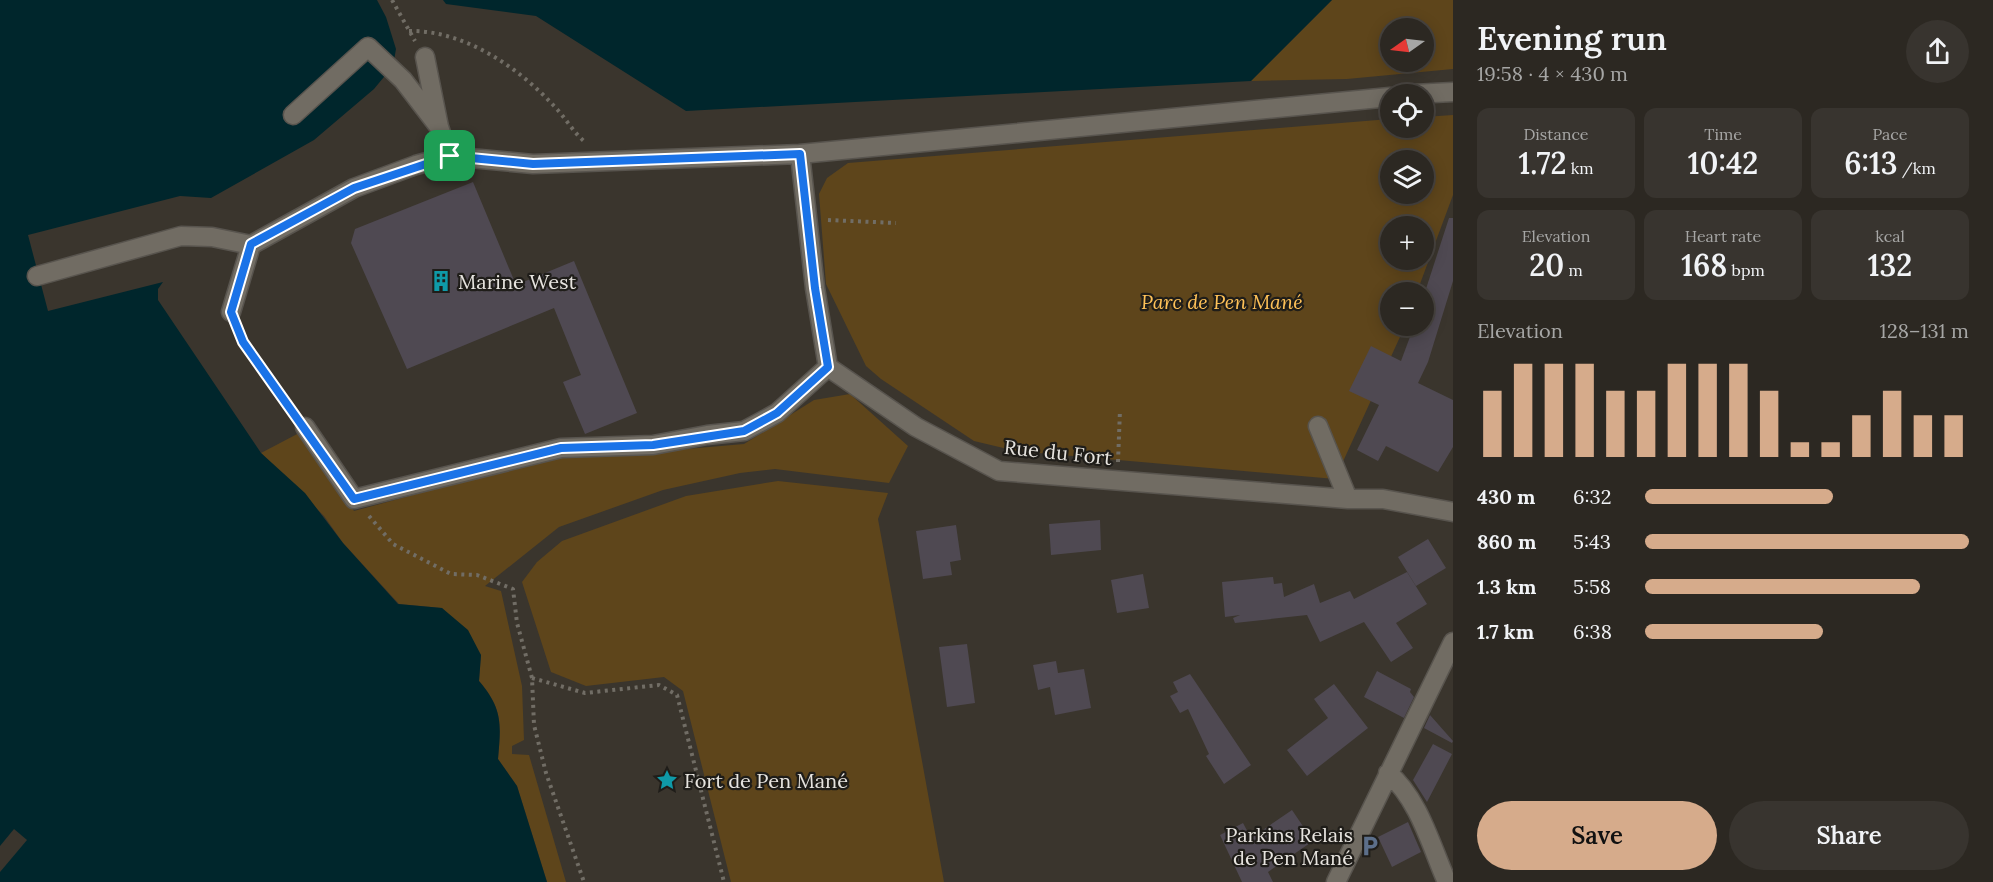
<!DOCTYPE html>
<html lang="en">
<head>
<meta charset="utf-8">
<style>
  :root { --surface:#2c2822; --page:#38342f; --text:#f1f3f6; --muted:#a6a6a5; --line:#484440; --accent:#d6ab8b }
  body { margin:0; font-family:Lora,serif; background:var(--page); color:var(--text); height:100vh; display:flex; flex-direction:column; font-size:22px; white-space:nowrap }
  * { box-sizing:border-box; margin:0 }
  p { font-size:20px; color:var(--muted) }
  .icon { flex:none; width:33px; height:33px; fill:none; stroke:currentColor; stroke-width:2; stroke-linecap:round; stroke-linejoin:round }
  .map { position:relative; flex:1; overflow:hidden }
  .drawer { display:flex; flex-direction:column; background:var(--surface); width:540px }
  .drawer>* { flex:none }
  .needle { width:39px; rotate:256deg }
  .fabs { position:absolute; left:1380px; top:18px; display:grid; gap:12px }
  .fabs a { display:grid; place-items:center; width:54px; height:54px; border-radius:50%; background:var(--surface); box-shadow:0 3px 15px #0003,0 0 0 2px var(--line); font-size:30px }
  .pin { position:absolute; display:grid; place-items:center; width:51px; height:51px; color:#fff; margin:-26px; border-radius:12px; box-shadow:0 3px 9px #0006 }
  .round { display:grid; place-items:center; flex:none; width:63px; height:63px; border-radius:32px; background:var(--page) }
  .summary { display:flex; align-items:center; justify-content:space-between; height:102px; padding:0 24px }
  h1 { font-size:33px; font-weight:600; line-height:45px }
  .figures { display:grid; grid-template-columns:repeat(3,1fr); gap:9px; height:102px; padding:6px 24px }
  .figures div { display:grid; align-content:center; border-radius:12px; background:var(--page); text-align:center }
  .figures b { font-size:30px; font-weight:600 }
  .figures small { font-size:16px; font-weight:400 }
  .figures p { font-size:16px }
  .chart { height:168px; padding:12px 24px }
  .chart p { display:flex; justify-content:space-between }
  .chart svg { width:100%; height:108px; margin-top:6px; stroke:var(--accent); stroke-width:6 }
  .button { display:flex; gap:12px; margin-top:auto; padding:12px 24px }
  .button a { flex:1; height:69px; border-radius:36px; background:var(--accent); color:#111; font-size:24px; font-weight:600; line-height:69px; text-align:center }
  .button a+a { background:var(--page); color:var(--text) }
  ul { padding:0 24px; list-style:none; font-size:20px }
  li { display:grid; grid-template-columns:96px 72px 1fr; align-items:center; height:45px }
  li i { height:15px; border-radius:8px; background:var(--accent) }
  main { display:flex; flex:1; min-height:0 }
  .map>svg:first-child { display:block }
  .green { fill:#5e451b; fill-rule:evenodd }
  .water { fill:#00262c }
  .pier { fill:#3a352d }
  .building { fill:#4f4952 }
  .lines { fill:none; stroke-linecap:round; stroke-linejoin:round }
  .minor-casing { stroke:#58544e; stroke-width:21 }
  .path { stroke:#716d65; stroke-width:4; stroke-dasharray:3 4.5; stroke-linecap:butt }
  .minor { stroke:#716c63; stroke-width:18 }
  .route-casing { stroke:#fff; stroke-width:12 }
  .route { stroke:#1a73e8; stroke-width:8 }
  .labels { text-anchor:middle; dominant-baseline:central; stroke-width:4.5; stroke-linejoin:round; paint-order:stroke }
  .poi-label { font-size:20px; fill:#e7e4df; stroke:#1f1d19; text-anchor:start }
  .park-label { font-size:20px; font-style:italic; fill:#ffc258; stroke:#1f1d19 }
  .street-label { font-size:20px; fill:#e7e4df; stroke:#1f1d19 }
</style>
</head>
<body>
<main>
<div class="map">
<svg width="1453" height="882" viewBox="0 0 1453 882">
  <rect width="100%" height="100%" fill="#3a352d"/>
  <path class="green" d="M 1332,0 L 1453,0 L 1453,69 L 1347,79 L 1251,81 ZM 1390,28 L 1424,28 L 1424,62 L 1390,62 Z
    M 1453,115 L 1453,195 L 1417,292 L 1390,292 L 1390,326 L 1405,326 L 1335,479 L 1016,451 L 974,441 L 881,379 L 866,366 L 826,284 L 819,194 L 827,178 L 848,163 L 1390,119 L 1390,128 L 1424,128 L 1424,117 ZM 1390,160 L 1424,160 L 1424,194 L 1390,194 ZM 1390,226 L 1424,226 L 1424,260 L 1390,260 Z
    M 850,394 L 908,446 L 889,483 L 775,469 L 740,473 L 663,490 L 559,527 L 485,586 L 501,591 L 522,686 L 524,740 L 512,746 L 512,754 L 529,755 L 566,882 L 547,882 L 517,786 L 498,759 C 501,724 503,709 479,681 L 481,655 L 442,608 L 399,604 L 343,543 L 324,516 L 261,453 L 301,432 L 354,511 L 576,451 L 652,452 L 744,444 L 814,400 Z
    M 778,481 L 888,493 L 878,519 L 944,882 L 731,882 L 683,691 L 664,677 L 586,686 L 551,672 L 522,582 L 537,562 L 562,541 L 686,496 Z"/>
  <path class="water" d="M 0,0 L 377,0 L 386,17 L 396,49 L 393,66 L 374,89 L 314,140 L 211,198 L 180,196 L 28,235 L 48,311 L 163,282 L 158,289 L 158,300 L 261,453 L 305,493 L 343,543 L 398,604 L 442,608 L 468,630 L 481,655 L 479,681 C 503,709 501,724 498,759 L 517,786 L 547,882 L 0,882 Z
    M 443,0 L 1332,0 L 1251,81 L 686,111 L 536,16 L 446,4 Z"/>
  <path class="pier" d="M 14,829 L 27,840 L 0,872 L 0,846 Z"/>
  <path class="building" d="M 473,182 L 516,285 L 574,261 L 637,413 L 585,434 L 563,382 L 581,375 L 554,308 L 407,369 L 351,243 L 355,229 Z
    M 1449,218 L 1453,218 L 1453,281 L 1428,362 L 1418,383 L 1453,400 L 1453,447 L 1438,472 L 1386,446 L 1378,461 L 1357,450 L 1379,405 L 1349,391 L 1371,346 L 1401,361 L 1414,326 L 1424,326 L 1424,295 Z
    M 1100,520 L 1101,550 L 1051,555 L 1049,524 Z
    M 956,525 L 961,560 L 950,562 L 952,575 L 923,579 L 916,531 Z
    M 1428,539 L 1446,568 L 1416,586 L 1398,557 Z
    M 1407,572 L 1427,604 L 1396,623 L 1413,648 L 1391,662 L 1364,622 L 1320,642 L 1307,615 L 1235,623 L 1233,618 L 1240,615 L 1225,617 L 1222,582 L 1273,577 L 1274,584 L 1282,583 L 1284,597 L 1314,584 L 1320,603 L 1350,591 L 1354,599 Z
    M 1143,574 L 1149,608 L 1117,613 L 1111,580 Z
    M 967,644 L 975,703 L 947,707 L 939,647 Z
    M 1056,661 L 1058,673 L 1084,669 L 1091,708 L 1055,715 L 1050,687 L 1038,690 L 1033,665 Z
    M 1377,671 L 1411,689 L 1410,692 L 1414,697 L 1404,718 L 1364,697 Z
    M 1190,674 L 1251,765 L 1224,784 L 1206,756 L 1209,754 L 1188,709 L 1180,713 L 1170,696 L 1178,692 L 1173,682 Z
    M 1334,684 L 1368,728 L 1307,776 L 1287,750 L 1328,718 L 1314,699 Z
    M 1430,715 L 1453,741 L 1452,743 L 1424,728 Z
    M 1433,744 L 1452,754 L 1427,802 L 1413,780 Z
    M 1292,810 L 1313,841 L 1268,872 L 1273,882 L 1242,882 L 1220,835 L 1243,823 L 1251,838 Z
    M 1408,822 L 1421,852 L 1392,867 L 1378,837 Z"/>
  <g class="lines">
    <defs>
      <path id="minor" d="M 425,57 L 439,127 L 449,156
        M 1414,94 L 1453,92
        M 293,115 L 368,47 L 403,80 L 439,127
        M 800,154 L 815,288 L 828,367 L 916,427 L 999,471 L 1348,499 L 1383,499 L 1453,512
        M 37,276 L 181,236 L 212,237 L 251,245
        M 231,312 L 251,245 L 354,188 L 416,165 L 449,156 L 533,164 L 800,154 L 1390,97
        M 1318,426 L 1348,499
        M 305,427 L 354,499 L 561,448 L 653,445 L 707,435 L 744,431 L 777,413 L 828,367
        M 1388,773 C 1419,799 1431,846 1447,882
        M 1336,882 L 1453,642"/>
    </defs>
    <use href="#minor" class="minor-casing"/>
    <path class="path" d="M 392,0 L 415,41
      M 409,31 C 464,30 518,67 554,106 C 565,117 573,132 585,142
      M 828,220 L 896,223
      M 239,331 L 243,342 L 294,412
      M 1118,462 L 1120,410
      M 369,516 L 393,544 L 451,574 L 477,575 L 513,589 L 517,623 L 532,678 L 534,725 L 546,773 L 584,882
      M 532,678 L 585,693 L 659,685 L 677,695 L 724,882"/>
    <use href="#minor" class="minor"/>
  </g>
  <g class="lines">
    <defs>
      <path id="route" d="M 800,154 L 815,288 L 828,367 L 777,413 L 744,431 L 653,445 L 561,448 L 354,499 L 243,342 L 231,312 L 251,244 L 354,188 L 450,156 L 533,164 Z"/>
    </defs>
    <use href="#route" class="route-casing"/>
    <use href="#route" class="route"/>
  </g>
  <defs>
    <symbol id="building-bare" viewBox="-9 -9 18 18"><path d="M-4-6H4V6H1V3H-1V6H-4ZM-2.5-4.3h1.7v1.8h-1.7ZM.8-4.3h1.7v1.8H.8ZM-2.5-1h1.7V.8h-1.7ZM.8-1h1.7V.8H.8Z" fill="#0f9aa8" stroke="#1f1d19" stroke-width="2.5" paint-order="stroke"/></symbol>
    <symbol id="sight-bare" viewBox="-9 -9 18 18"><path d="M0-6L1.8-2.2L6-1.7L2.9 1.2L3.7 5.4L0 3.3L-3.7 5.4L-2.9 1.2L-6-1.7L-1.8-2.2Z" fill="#0f9aa8" stroke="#1f1d19" stroke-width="2.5" paint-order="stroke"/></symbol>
    <symbol id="parking-bare" viewBox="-9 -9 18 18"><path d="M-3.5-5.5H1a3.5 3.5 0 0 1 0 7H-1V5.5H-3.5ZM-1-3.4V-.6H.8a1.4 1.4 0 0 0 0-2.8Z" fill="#5c6f8a" stroke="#1f1d19" stroke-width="2.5" paint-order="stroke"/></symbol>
  </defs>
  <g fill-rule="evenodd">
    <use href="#building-bare" x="426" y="266" width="30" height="30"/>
    <use href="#sight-bare" x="652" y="765" width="30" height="30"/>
    <use href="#parking-bare" x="1355" y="831" width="30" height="30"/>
  </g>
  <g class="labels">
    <g class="poi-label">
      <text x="458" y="281">Marine West</text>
      <text x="684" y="780">Fort de Pen Mané</text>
      <text x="1353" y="834" text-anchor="end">Parkins Relais<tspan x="1353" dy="23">de Pen Mané</tspan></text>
    </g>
    <g class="park-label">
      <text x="1222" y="301">Parc de Pen Mané</text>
    </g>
    <g class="street-label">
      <text transform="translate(1058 452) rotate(6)">Rue du Fort</text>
    </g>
  </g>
</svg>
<div class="fabs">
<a><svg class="needle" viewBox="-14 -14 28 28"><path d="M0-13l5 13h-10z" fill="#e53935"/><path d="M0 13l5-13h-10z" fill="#a6a6a5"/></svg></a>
<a><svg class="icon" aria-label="locate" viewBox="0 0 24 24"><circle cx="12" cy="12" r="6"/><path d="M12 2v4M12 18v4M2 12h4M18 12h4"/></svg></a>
<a><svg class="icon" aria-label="layers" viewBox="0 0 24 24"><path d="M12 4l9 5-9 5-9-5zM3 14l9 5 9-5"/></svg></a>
<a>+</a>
<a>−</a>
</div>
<div class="pin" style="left:450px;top:156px;background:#1e9e55"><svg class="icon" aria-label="arrive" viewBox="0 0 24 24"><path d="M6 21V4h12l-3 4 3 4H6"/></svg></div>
</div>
<section class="drawer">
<div class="summary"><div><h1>Evening run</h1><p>19:58 · 4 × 430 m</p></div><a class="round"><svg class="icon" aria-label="share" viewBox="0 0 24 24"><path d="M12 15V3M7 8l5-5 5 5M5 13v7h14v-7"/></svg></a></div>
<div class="figures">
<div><p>Distance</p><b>1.72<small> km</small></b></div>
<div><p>Time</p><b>10:42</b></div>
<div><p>Pace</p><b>6:13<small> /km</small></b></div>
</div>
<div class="figures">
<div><p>Elevation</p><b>20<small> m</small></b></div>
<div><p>Heart rate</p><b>168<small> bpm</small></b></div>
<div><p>kcal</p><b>132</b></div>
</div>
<div class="chart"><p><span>Elevation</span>128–131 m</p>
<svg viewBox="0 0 160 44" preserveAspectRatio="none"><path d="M5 44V17M15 44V6M25 44V6M35 44V6M45 44V17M55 44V17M65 44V6M75 44V6M85 44V6M95 44V17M105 44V38M115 44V38M125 44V27M135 44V17M145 44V27M155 44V27"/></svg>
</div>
<ul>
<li><b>430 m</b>6:32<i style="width:58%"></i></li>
<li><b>860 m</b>5:43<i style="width:100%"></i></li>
<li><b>1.3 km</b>5:58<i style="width:85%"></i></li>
<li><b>1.7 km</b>6:38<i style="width:55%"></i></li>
</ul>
<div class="button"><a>Save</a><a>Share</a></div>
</section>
</main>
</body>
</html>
